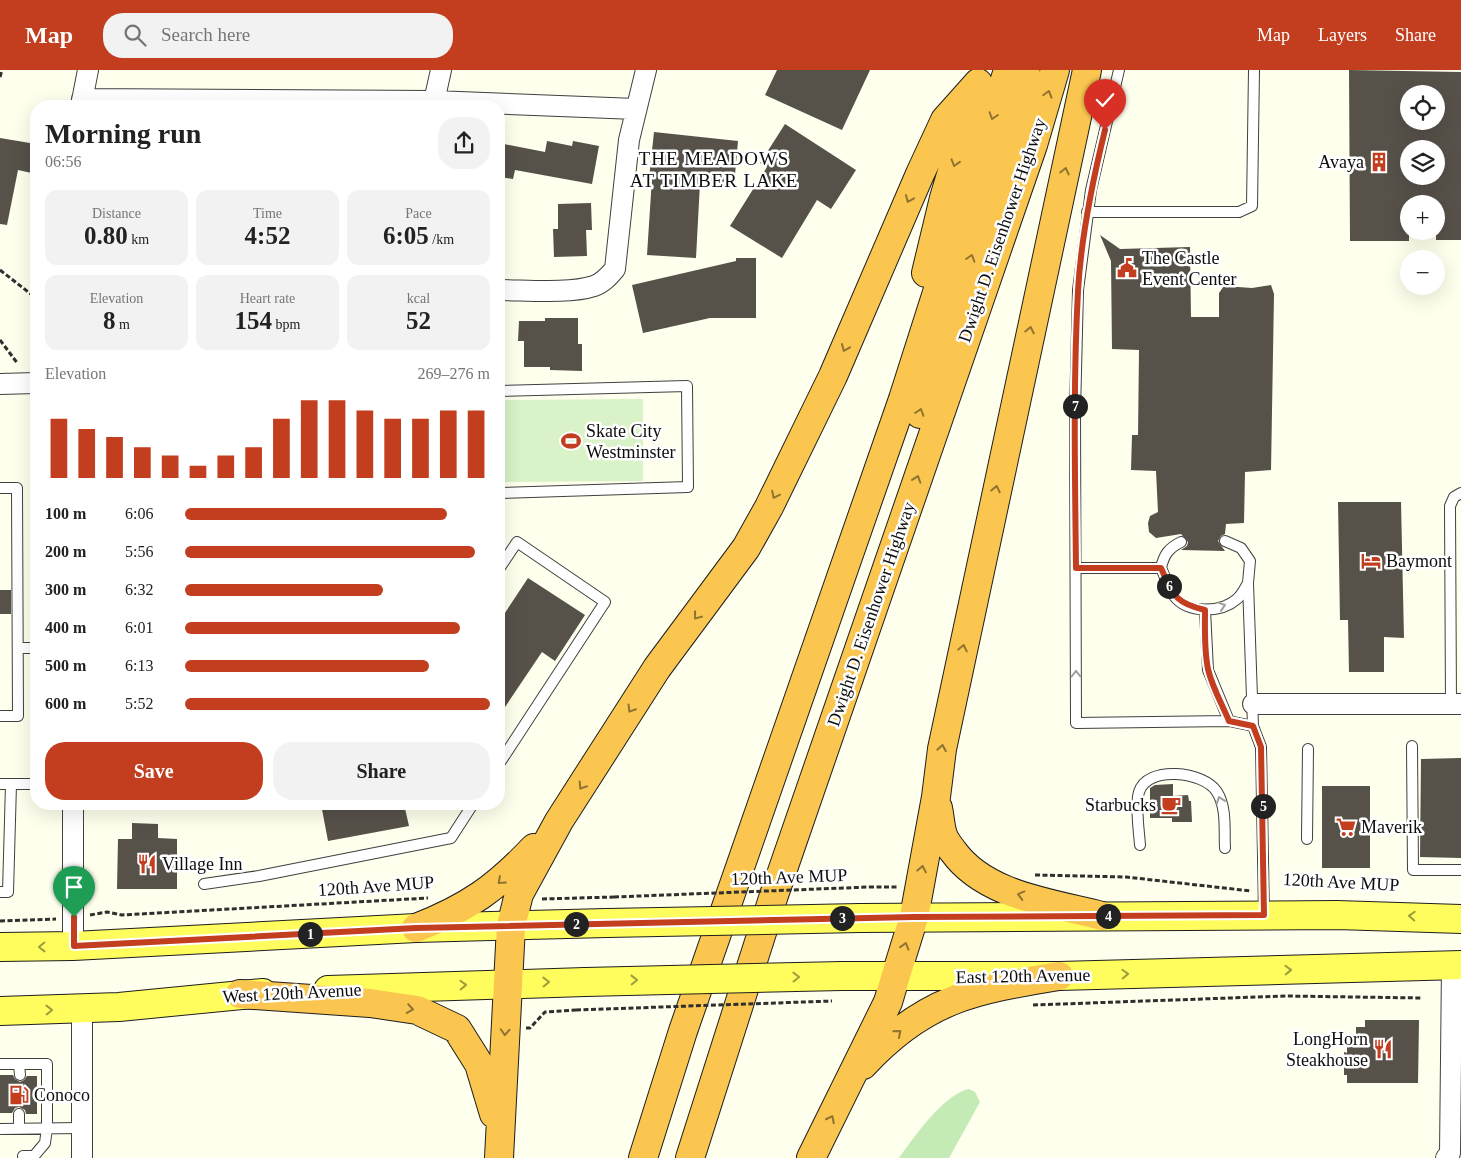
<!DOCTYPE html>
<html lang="en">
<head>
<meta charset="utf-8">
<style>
  :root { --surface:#fff; --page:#f2f2f2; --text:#222; --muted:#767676; --accent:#c23e1f }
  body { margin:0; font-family:"Times New Roman",serif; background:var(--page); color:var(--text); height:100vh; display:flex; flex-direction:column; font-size:19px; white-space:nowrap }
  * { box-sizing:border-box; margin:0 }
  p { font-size:16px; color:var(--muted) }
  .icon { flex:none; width:28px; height:28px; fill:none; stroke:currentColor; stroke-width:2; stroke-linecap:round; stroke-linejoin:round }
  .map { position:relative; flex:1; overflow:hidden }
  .details { position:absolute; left:30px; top:30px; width:475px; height:710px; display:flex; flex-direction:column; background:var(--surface); border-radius:20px; box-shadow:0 5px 20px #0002 }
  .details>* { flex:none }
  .buttons { position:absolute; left:1400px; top:15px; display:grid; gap:10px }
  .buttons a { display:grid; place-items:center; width:45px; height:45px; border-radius:50%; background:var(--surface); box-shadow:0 5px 20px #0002; font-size:25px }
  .pin { position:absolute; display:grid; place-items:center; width:42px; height:42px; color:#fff; margin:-51px -21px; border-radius:50% 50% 50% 0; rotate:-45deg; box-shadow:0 0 5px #0007 }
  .pin .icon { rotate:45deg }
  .km { position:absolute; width:25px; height:25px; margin:-12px; border-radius:50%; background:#222; color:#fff; font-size:14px; line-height:25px; text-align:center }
  .round { display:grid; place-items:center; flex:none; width:52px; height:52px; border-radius:20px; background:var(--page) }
  .overview { display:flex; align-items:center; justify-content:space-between; height:85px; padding:0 15px }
  h1 { font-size:28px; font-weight:600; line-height:38px }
  .stats { display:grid; grid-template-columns:repeat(3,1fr); gap:8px; height:85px; padding:5px 15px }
  .stats div { display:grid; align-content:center; border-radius:12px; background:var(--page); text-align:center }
  .stats b { font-size:25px; font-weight:600 }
  .stats small { font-size:14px; font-weight:400 }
  .stats p { font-size:14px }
  .chart { height:140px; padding:10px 15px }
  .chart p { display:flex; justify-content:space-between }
  .chart svg { width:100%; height:90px; margin-top:5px; stroke:var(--accent); stroke-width:6 }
  .action { display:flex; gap:10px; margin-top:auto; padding:10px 15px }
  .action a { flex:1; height:58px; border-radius:20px; background:var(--accent); color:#fff; font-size:20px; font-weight:600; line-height:58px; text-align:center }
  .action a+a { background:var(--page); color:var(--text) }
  ul { padding:0 15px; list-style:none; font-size:16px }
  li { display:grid; grid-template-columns:80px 60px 1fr; align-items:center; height:38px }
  li i { height:12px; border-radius:6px; background:var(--accent) }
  header { display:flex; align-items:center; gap:30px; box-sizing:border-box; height:70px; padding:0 25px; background:var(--accent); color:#fff }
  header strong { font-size:24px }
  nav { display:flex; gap:28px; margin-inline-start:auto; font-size:18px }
  .search { width:350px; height:45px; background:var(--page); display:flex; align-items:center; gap:12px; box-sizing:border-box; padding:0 18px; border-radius:20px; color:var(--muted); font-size:19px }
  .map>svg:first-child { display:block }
  .green { fill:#c4ebb5 }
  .pitch { fill:#d9f2c7 }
  .building { fill:#565149; fill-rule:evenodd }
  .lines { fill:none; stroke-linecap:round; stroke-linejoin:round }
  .service-casing { stroke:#404040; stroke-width:12 }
  .minor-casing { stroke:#404040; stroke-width:22 }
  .primary-casing { stroke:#1e1e1e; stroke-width:30 }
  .motorway-casing { stroke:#1e1e1e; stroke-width:30 }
  .path { stroke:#2f2f2f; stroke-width:3; stroke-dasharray:5 2.5; stroke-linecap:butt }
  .service { stroke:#fff; stroke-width:10 }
  .minor { stroke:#fff; stroke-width:20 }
  .primary { stroke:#fefd5d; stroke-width:28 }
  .motorway { stroke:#fac64f; stroke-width:28 }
  .primary-bridge-casing { stroke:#1e1e1e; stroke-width:30; stroke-linecap:butt }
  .path-bridge { stroke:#2f2f2f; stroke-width:3; stroke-dasharray:5 2.5; stroke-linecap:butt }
  .primary-bridge { stroke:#fefd5d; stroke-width:28 }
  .oneway { stroke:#8f7331 }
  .oneway2 { stroke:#9e9e9e }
  .oneway3 { stroke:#9e9d3d }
  .route-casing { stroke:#fff; stroke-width:10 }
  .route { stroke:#c23e1f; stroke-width:6 }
  .labels { text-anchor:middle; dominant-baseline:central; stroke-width:5; stroke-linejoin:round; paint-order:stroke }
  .poi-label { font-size:18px; fill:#0d0d0d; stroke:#fff; text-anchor:start }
  .street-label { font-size:18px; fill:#0d0d0d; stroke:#fff }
  .neighbourhood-label { font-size:19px; letter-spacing:1px; fill:#0d0d0d; stroke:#fff }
</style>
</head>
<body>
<header>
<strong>Map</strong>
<div class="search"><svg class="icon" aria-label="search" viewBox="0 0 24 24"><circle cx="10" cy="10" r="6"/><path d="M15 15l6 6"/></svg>Search here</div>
<nav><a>Map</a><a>Layers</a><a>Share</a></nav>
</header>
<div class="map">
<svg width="1461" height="1088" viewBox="0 0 1461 1088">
  <rect width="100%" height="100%" fill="#feffec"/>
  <path class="green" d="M 969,1019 L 975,1022 L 980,1032 L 949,1088 L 899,1088 C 914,1067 944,1024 969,1019 Z"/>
  <path class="pitch" d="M 643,329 L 643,411 L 499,412 L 499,330 Z"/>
  <path class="building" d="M 777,0 L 870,0 L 842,60 L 765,25 Z
    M 1349,0 L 1461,2 L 1461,170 L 1436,170 L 1436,134 L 1409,134 L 1409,171 L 1350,171 ZM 1409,24 L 1436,24 L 1436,51 L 1409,51 ZM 1409,79 L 1436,79 L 1436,106 L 1409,106 Z
    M 785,54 L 856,100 L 831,139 L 817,130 L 782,188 L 730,156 L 767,97 L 760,93 Z
    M 654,62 L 738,71 L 734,116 L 700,113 L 696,188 L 647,185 L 652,108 L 649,108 Z
    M 0,68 L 36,74 L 36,104 L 18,100 L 7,155 L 0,154 Z
    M 547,71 L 572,76 L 573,71 L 599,76 L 592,114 L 515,100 L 513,109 L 499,107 L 499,73 L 545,82 Z
    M 591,133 L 592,160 L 586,160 L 587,186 L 554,187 L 553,159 L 558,159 L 558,134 Z
    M 1100,165 L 1120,179 L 1190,177 L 1191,247 L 1219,247 L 1219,223 L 1224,216 L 1252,218 L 1271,215 L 1274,224 L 1271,400 L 1245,402 L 1244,453 L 1226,454 L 1225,464 L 1221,466 L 1218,471 L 1225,481 L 1181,480 L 1187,476 L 1188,472 L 1181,464 L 1156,468 L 1149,462 L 1148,453 L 1150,446 L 1158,442 L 1156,401 L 1131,400 L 1132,365 L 1138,365 L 1139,280 L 1112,279 L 1111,191 Z
    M 736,188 L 756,188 L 756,248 L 710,248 L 643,263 L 632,215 L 736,191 Z
    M 545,248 L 578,248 L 578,274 L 582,274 L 582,301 L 550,300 L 550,297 L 524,297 L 524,271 L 518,271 L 519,251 L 545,251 Z
    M 1338,432 L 1401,432 L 1404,568 L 1384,567 L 1384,602 L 1349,602 L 1348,550 L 1340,550 Z
    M 528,508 L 585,545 L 555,591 L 542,582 L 499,646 L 499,552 Z
    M 0,520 L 11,520 L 11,544 L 0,544 Z
    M 1461,688 L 1461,788 L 1420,787 L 1421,689 Z
    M 1173,714 L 1173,726 L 1188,725 L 1189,731 L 1191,731 L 1192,752 L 1172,752 L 1172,748 L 1150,748 L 1150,718 L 1155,715 Z
    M 1322,716 L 1370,716 L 1370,798 L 1322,798 Z
    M 321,734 L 404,734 L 409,756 L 328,771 Z
    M 132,753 L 158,754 L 158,768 L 177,769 L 177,819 L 117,819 L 118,769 L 132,769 Z
    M 1365,950 L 1419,950 L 1418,1013 L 1347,1013 L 1347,1005 L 1344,1005 L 1344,982 L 1347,983 L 1347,976 L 1356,976 L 1356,957 L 1365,957 Z
    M 0,1005 L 13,1005 L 15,1009 L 20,1012 L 24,1010 L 27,1006 L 37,1006 L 37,1044 L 26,1044 L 25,1040 L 19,1037 L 15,1038 L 12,1043 L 0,1043 Z"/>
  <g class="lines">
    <defs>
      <path id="service" d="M 1119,0 L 1091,120 L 1078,220 L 1075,342 L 1076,653 L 1229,651 L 1253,656
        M 1087,142 L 1239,142 L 1252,136 L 1254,0
        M 499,321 L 687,316 L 688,417 L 499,423
        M 0,418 L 17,418 L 18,646 L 0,646
        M 1225,471 L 1241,478 L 1250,491 L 1248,513 L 1253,656 L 1261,677 L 1264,844
        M 1181,472 C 1169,478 1164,484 1161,498 C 1165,506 1168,518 1174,526 C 1188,544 1221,543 1237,529 C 1242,525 1245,518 1248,513
        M 1076,498 L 1161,498
        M 499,499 L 517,472 L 605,532 L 499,694
        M 1205,540 L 1208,600 L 1229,651
        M 18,578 L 36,578
        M 1451,634 L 1450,436 L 1454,427 L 1461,423
        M 1412,676 L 1413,800 L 1461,800
        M 0,714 L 11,714 L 8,822 L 0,822
        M 11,714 L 36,714
        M 1307,769 L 1308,679
        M 1140,775 C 1139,761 1135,735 1139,722 C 1147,695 1204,701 1217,722 C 1227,738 1224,760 1225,778
        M 204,814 L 259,806 L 451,768 L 473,734
        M 0,994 L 47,994 L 47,1058 L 45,1073 L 34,1086 L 23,1086
        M 19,994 L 20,1005
        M 19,1044 L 19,1059
        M 0,1059 L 81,1058"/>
      <path id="minor" d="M 82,29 L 434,31 L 636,39
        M 81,36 L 88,0
        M 433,36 L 441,0
        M 499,220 C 525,220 570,224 594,216 C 603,213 609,206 615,199 L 629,70 L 646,0
        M 0,314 L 36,313
        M 1253,634 L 1461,634
        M 73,734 L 73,876
        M 82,1088 L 82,939
        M 1446,1088 L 1450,1083 L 1452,895"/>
      <path id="primary" d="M 860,848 L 1337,845 L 1461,849
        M 0,877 L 73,876 L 416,858 L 607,853
        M 842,906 L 1059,906 L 1461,895
        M 328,920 L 585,912
        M 0,941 L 119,937 L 263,923"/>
      <path id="motorway" d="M 926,203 L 944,128 L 977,18
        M 920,344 L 988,138 L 1026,4
        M 938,738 C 940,747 940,756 943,765 C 945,771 949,776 953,781 C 985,826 1052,833 1102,846
        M 416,858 C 468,838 496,818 534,778
        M 240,924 L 370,933 L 417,940 L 457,959 L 479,994 L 494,1044
        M 863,995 C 925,928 974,920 1059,906
        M 499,1088 L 511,856 L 519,824 L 559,751 L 657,598 L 746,478 L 769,437 L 833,306 L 920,104 L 945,50 L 978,13
        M 643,1088 L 683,961 L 903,329 L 1008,0
        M 690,1088 L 774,825 L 1033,75 L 1055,0
        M 811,1088 L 888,932 L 896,905 L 914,847 L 936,727 L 942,679 L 1087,0"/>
    </defs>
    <use href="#service" class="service-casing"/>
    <use href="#minor" class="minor-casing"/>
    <use href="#primary" class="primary-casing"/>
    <use href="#motorway" class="motorway-casing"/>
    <path class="path" d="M 0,7 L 2,0
      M 0,200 L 36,228
      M 0,270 L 18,294
      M 1035,805 L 1126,807 L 1251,821
      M 869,817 L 897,817
      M 542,829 L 614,827
      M 90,845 L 107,842 L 122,845 L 428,828
      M 0,851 L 56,849
      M 1033,935 L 1286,926 L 1422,928
      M 526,958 L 530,958 L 545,942 L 576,940"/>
    <use href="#service" class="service"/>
    <use href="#minor" class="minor"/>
    <use href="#primary" class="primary"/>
    <use href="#motorway" class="motorway"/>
    <defs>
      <path id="primary-bridge" d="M 607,853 L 860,848
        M 585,912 L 842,906"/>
    </defs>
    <use href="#primary-bridge" class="primary-bridge-casing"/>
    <path class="path-bridge" d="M 614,827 L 869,817
      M 576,940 L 832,931"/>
    <use href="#primary-bridge" class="primary-bridge"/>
  </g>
  <defs><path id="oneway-chevron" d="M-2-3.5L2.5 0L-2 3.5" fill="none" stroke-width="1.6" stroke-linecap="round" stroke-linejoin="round" transform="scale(1.25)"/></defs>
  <g class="oneway">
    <use href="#oneway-chevron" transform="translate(1048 24) rotate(-74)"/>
    <use href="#oneway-chevron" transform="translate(993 46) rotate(108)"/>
    <use href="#oneway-chevron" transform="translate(955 93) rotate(107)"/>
    <use href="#oneway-chevron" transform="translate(1065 101) rotate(-77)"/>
    <use href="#oneway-chevron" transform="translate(909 129) rotate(113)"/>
    <use href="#oneway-chevron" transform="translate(971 188) rotate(-72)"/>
    <use href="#oneway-chevron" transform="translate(1030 260) rotate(-78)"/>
    <use href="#oneway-chevron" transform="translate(845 278) rotate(113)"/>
    <use href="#oneway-chevron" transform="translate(920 342) rotate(-72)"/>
    <use href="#oneway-chevron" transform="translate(917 409) rotate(-71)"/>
    <use href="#oneway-chevron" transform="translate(996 419) rotate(-78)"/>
    <use href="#oneway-chevron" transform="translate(775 425) rotate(116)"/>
    <use href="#oneway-chevron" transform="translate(697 546) rotate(127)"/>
    <use href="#oneway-chevron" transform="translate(963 578) rotate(-78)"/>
    <use href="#oneway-chevron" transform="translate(631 639) rotate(122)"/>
    <use href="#oneway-chevron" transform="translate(942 678) rotate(-80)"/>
    <use href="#oneway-chevron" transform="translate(582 716) rotate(123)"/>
    <use href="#oneway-chevron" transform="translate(922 799) rotate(-79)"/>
    <use href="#oneway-chevron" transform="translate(501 811) rotate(138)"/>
    <use href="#oneway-chevron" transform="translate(1021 825) rotate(-165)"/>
    <use href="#oneway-chevron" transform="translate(905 876) rotate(-73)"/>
    <use href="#oneway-chevron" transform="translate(410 939) rotate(9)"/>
    <use href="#oneway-chevron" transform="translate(505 962) rotate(93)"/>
    <use href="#oneway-chevron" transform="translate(898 963) rotate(-40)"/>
    <use href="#oneway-chevron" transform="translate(831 1049) rotate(-63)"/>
  </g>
  <g class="oneway2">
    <use href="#oneway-chevron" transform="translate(1222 536) rotate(-18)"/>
    <use href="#oneway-chevron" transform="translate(1076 604) rotate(-90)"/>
    <use href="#oneway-chevron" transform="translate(1220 730) rotate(-110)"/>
  </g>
  <g class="oneway3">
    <use href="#oneway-chevron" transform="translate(1412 846) rotate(-177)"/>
    <use href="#oneway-chevron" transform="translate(42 877) rotate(179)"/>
    <use href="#oneway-chevron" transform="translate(1288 900) rotate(-2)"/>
    <use href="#oneway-chevron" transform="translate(1125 904) rotate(-2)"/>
    <use href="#oneway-chevron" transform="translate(796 907) rotate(-1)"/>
    <use href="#oneway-chevron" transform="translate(634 910) rotate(-1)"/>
    <use href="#oneway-chevron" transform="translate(546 912) rotate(-1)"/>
    <use href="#oneway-chevron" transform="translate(463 915) rotate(-2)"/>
    <use href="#oneway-chevron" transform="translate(49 940) rotate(-1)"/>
  </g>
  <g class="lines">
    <defs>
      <path id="route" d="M 74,847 L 74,876 L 416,858 L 914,847 L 1264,845 L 1261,677 L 1253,656 L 1229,651 C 1222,634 1212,617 1208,599 C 1204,580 1205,559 1205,540 C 1174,533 1173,524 1161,498 L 1076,498 C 1075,405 1073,313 1078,221 C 1081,166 1092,113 1105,60"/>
    </defs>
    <use href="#route" class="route-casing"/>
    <use href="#route" class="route"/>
  </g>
  <defs>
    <symbol id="building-bare" viewBox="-9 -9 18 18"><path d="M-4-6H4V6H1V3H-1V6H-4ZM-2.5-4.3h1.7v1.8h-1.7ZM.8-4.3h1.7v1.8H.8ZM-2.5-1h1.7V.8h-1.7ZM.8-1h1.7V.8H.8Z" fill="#c23e1f" stroke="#fff" stroke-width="2.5" paint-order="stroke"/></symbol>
    <symbol id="civic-bare" viewBox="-9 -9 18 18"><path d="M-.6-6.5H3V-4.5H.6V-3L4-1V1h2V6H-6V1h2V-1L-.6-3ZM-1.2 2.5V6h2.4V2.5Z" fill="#c23e1f" stroke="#fff" stroke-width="2.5" paint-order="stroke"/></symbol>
    <symbol id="stadium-bare" viewBox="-9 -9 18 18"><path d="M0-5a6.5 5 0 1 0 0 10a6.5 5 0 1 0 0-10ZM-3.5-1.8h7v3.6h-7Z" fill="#c23e1f" stroke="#fff" stroke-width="2.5" paint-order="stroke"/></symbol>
    <symbol id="hotel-bare" viewBox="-9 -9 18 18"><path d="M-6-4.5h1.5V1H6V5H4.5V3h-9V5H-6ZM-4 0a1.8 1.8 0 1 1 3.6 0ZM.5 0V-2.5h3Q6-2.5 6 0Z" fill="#c23e1f" stroke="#fff" stroke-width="2.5" paint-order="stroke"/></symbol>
    <symbol id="cafe-bare" viewBox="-9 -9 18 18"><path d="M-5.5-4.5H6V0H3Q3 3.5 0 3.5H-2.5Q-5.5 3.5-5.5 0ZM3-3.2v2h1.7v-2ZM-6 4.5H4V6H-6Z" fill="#c23e1f" stroke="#fff" stroke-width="2.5" paint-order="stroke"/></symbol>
    <symbol id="supermarket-bare" viewBox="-9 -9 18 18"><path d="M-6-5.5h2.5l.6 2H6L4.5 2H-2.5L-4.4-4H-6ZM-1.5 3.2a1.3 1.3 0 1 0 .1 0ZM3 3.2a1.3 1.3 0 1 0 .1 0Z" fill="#c23e1f" stroke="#fff" stroke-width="2.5" paint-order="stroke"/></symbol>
    <symbol id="restaurant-bare" viewBox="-9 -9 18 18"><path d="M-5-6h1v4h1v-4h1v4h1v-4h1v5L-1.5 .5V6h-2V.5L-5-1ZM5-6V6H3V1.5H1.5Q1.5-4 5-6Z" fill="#c23e1f" stroke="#fff" stroke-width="2.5" paint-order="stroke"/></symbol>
    <symbol id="fuel-bare" viewBox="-9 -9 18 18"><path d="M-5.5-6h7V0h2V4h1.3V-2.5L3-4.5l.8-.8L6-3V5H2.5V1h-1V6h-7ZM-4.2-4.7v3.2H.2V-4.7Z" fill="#c23e1f" stroke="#fff" stroke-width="2.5" paint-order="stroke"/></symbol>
  </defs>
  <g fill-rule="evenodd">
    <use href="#building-bare" x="1365" y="78" width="28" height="28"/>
    <use href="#civic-bare" x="1113" y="184" width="28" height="28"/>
    <use href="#stadium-bare" x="557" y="357" width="28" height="28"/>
    <use href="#hotel-bare" x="1357" y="477" width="28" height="28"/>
    <use href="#cafe-bare" x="1157" y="721" width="28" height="28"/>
    <use href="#supermarket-bare" x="1332" y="743" width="28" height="28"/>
    <use href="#restaurant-bare" x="133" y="780" width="28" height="28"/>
    <use href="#restaurant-bare" x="1369" y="965" width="28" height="28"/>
    <use href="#fuel-bare" x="5" y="1011" width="28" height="28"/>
  </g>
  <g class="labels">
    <g class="poi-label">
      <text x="1364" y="92" text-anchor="end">Avaya</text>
      <text x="1142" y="188">The Castle<tspan x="1142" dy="21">Event Center</tspan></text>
      <text x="586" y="361">Skate City<tspan x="586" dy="21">Westminster</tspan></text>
      <text x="1386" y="491">Baymont</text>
      <text x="1156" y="735" text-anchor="end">Starbucks</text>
      <text x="1361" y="757">Maverik</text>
      <text x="162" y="794">Village Inn</text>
      <text x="1368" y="969" text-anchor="end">LongHorn<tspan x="1368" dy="21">Steakhouse</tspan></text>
      <text x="34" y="1025">Conoco</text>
    </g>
    <g class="street-label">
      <text transform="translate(1002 160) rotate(-71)">Dwight D. Eisenhower Highway</text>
      <text transform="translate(871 544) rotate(-71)">Dwight D. Eisenhower Highway</text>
      <text transform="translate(789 807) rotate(-2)">120th Ave MUP</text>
      <text transform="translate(1341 812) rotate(3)">120th Ave MUP</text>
      <text transform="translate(376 816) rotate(-4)">120th Ave MUP</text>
      <text transform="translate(1023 906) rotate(-1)">East 120th Avenue</text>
      <text transform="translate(292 923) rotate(-3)">West 120th Avenue</text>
    </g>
    <g class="neighbourhood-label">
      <text x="714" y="88">THE MEADOWS<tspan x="714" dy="22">AT TIMBER LAKE</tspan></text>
    </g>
  </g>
</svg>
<div class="buttons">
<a><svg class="icon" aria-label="locate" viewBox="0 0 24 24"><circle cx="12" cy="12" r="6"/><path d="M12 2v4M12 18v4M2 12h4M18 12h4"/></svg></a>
<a><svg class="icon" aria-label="layers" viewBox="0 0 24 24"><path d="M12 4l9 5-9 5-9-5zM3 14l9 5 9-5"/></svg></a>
<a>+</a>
<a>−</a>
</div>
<div class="pin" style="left:74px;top:847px;background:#1e9e55"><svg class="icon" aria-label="arrive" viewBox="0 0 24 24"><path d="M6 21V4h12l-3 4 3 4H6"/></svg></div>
<div class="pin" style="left:1105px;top:60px;background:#d93025"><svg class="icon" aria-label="check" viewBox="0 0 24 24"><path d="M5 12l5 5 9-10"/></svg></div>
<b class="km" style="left:310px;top:864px">1</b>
<b class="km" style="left:576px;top:854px">2</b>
<b class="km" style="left:842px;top:848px">3</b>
<b class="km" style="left:1108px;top:846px">4</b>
<b class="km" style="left:1263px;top:736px">5</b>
<b class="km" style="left:1169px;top:516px">6</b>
<b class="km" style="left:1075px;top:336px">7</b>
<section class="details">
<div class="overview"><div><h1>Morning run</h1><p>06:56</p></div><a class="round"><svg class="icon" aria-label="share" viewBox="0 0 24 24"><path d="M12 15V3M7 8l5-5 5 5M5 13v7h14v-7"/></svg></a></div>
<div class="stats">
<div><p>Distance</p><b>0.80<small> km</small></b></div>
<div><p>Time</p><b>4:52</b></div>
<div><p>Pace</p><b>6:05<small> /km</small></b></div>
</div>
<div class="stats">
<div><p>Elevation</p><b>8<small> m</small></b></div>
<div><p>Heart rate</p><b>154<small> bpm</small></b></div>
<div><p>kcal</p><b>52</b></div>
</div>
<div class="chart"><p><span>Elevation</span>269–276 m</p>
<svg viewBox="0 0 160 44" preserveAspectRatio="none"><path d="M5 44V15M15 44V20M25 44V24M35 44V29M45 44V33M55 44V38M65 44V33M75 44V29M85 44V15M95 44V6M105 44V6M115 44V11M125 44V15M135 44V15M145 44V11M155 44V11"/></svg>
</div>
<ul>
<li><b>100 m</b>6:06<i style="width:86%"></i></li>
<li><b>200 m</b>5:56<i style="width:95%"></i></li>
<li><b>300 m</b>6:32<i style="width:65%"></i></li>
<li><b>400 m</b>6:01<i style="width:90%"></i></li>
<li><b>500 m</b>6:13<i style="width:80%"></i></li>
<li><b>600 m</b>5:52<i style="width:100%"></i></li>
</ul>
<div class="action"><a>Save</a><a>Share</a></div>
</section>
</div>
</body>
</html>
